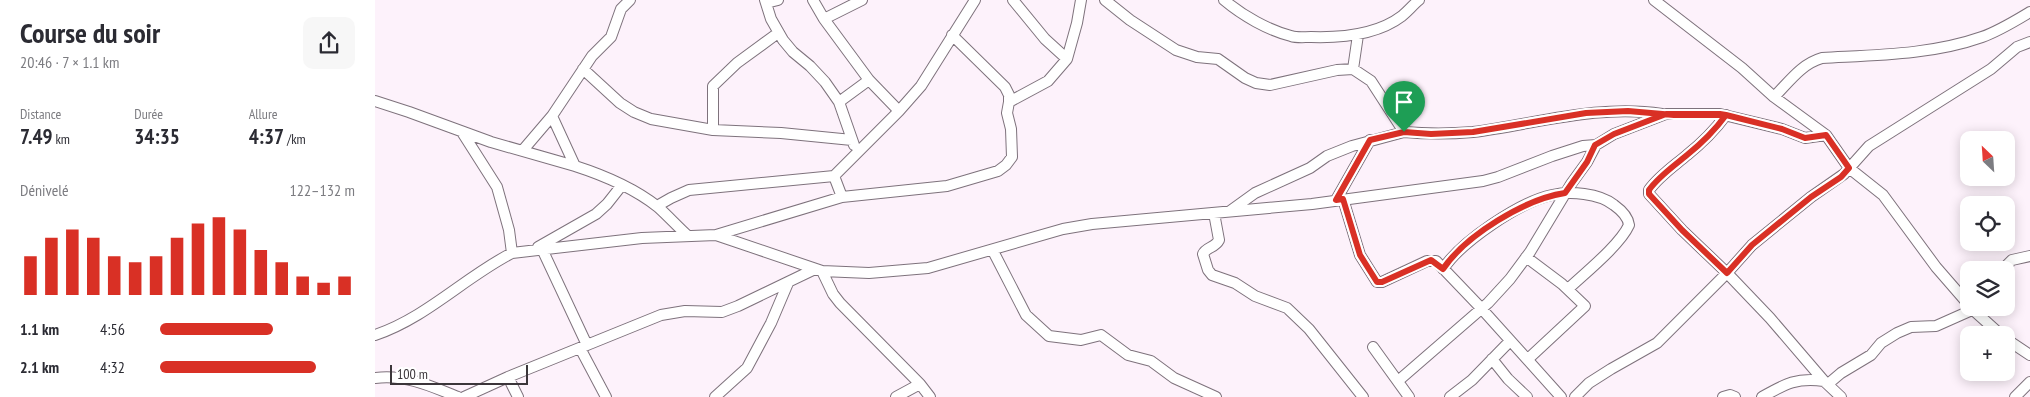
<!DOCTYPE html>
<html lang="fr">
<head>
<meta charset="utf-8">
<style>
  :root { --surface:#fff; --page:#f7f7f7; --text:#2b2b33; --muted:#7c7c81; --accent:#d93025 }
  body { margin:0; font-family:"PT Sans Narrow",sans-serif; background:var(--page); color:var(--text); height:100vh; display:flex; flex-direction:column; font-size:19px; white-space:nowrap }
  * { box-sizing:border-box; margin:0 }
  p { font-size:16px; color:var(--muted) }
  .icon { flex:none; width:28px; height:28px; fill:none; stroke:currentColor; stroke-width:2; stroke-linecap:round; stroke-linejoin:round }
  .map { position:relative; flex:1; overflow:hidden }
  .panel { display:flex; flex-direction:column; background:var(--surface); width:375px }
  .panel>* { flex:none }
  .needle { width:32px; rotate:335deg }
  .tools { position:absolute; left:1585px; top:131px; display:grid; gap:10px }
  .tools a { display:grid; place-items:center; width:55px; height:55px; border-radius:10px; background:var(--surface); box-shadow:0 2px 12px #0003; font-size:25px }
  .scale { position:absolute; left:15px; bottom:12px; width:138px; box-sizing:border-box; padding-left:5px; border:2px solid #3b363a; border-top:0; font-size:14px; line-height:18px; white-space:nowrap; color:#3b363a; -webkit-text-stroke:4px #fff; paint-order:stroke }
  .pin { position:absolute; display:grid; place-items:center; width:42px; height:42px; color:#fff; margin:-51px -21px; border-radius:50% 50% 50% 0; rotate:-45deg; box-shadow:0 0 5px #0007 }
  .pin .icon { rotate:45deg }
  .round { display:grid; place-items:center; flex:none; width:52px; height:52px; border-radius:10px; background:var(--page) }
  .head { display:flex; align-items:center; justify-content:space-between; height:85px; padding:0 20px }
  h1 { font-size:28px; font-weight:800; line-height:38px }
  .stats { display:grid; grid-template-columns:repeat(3,1fr); gap:8px; height:85px; padding:5px 20px }
  .stats div { display:grid; align-content:center }
  .stats b { font-size:21px; font-weight:800 }
  .stats small { font-size:14px; font-weight:400 }
  .stats p { font-size:14px }
  .chart { height:140px; padding:10px 20px }
  .chart p { display:flex; justify-content:space-between }
  .chart svg { width:100%; height:90px; margin-top:5px; stroke:var(--accent); stroke-width:6 }
  ul { padding:0 20px; list-style:none; font-size:16px }
  li { display:grid; grid-template-columns:80px 60px 1fr; align-items:center; height:38px }
  li i { height:12px; border-radius:6px; background:var(--accent) }
  main { display:flex; flex:1; min-height:0 }
  .map>svg:first-child { display:block }
  .lines { fill:none; stroke-linecap:round; stroke-linejoin:round }
  .street-casing { stroke:#7e727c; stroke-width:12 }
  .street { stroke:#fff; stroke-width:10 }
  .route-casing { stroke:#fff; stroke-width:10 }
  .route { stroke:#d93025; stroke-width:6 }
</style>
</head>
<body>
<main>
<section class="panel">
<div class="head"><div><h1>Course du soir</h1><p>20:46 · 7 × 1.1 km</p></div><a class="round"><svg class="icon" aria-label="share" viewBox="0 0 24 24"><path d="M12 15V3M7 8l5-5 5 5M5 13v7h14v-7"/></svg></a></div>
<div class="stats">
<div><p>Distance</p><b>7.49<small> km</small></b></div>
<div><p>Durée</p><b>34:35</b></div>
<div><p>Allure</p><b>4:37<small> /km</small></b></div>
</div>
<div class="chart"><p><span>Dénivelé</span>122–132 m</p>
<svg viewBox="0 0 160 44" preserveAspectRatio="none"><path d="M5 44V25M15 44V16M25 44V12M35 44V16M45 44V25M55 44V28M65 44V25M75 44V16M85 44V9M95 44V6M105 44V12M115 44V22M125 44V28M135 44V35M145 44V38M155 44V35"/></svg>
</div>
<ul>
<li><b>1.1 km</b>4:56<i style="width:58%"></i></li>
<li><b>2.1 km</b>4:32<i style="width:80%"></i></li>
</ul>
</section>
<div class="map">
<svg width="1655" height="397" viewBox="0 0 1655 397">
  <rect width="100%" height="100%" fill="#fdf2fb"/>
  <g class="lines">
    <defs>
      <path id="street" d="M 255,0 L 246,9 L 236,37 L 217,56 L 177,116 L 200,166 C 228,175 259,188 283,207 C 293,216 303,227 313,236
        M 390,0 L 396,19 L 408,40 L 418,52 L 435,66 L 450,82 L 464,102 L 479,145
        M 438,0 L 449,19 L 494,80 L 524,111
        M 730,0 L 755,20 L 801,50 L 822,57 L 843,59 L 870,78 L 881,83 L 895,85 L 962,70 L 978,69 L 996,81 L 1029,132 C 1052,134 1075,134 1098,132 C 1161,124 1223,104 1287,114
        M 849,0 C 868,16 893,30 916,36 C 922,38 929,37 936,37 C 967,38 1002,35 1027,16 C 1033,11 1038,5 1044,0
        M 1279,0 L 1367,68 L 1399,97 L 1451,135 L 1474,168 L 1508,195 L 1561,267 L 1594,305
        M 391,3 L 403,0
        M 449,19 L 487,0
        M 577,35 L 630,87 L 634,95 L 634,102
        M 692,59 L 702,23 L 706,0
        M 208,69 L 245,103 L 259,112 L 276,119 L 338,130 L 406,133 L 477,140
        M 978,69 L 983,35
        M 1399,97 C 1414,82 1426,64 1447,58 C 1500,55 1556,55 1607,37 C 1624,31 1640,21 1655,12
        M 0,101 L 34,112 L 116,142 L 200,166
        M 464,102 L 494,80
        M 1351,115 C 1340,130 1327,143 1312,155 C 1299,166 1284,176 1274,190 L 1274,194 L 1307,230 L 1352,273 L 1395,318 L 1449,381 L 1466,397
        M 338,130 L 338,86 L 362,63 L 403,33
        M 148,150 L 177,116
        M 459,176 L 467,197
        M 968,199 L 985,255 L 1002,282 L 1007,282 L 1052,261 L 1061,261 L 1106,308 L 1186,397
        M 961,200 L 995,140
        M 282,206 L 296,198 L 314,190 L 459,176 L 524,111 L 546,86 L 600,0
        M 855,211 L 880,193 L 935,168 L 952,156 L 977,146 L 1029,132
        M 839,213 L 844,240 C 840,248 831,247 828,254 L 833,270 L 837,275 L 860,283 L 880,296 L 912,308 L 934,329 L 988,397
        M 341,235 L 467,197 L 572,186 L 623,171 L 631,165 L 637,157 L 636,129 L 632,113 L 634,102 L 673,81 L 692,59 L 670,39 L 638,0
        M 163,247 L 221,214 L 232,204 L 247,185
        M 167,249 L 212,345
        M 618,251 L 651,315 L 674,336 L 706,340 L 726,335 L 753,355 L 776,361 L 799,378 L 841,397
        M 137,253 L 267,238 L 341,235 L 447,271 L 494,273 L 553,268 L 688,229 L 717,224 L 937,204 L 1108,181 L 1123,177 L 1177,156 L 1208,146 L 1221,145 L 1239,134 L 1291,114 L 1345,114 L 1407,129 L 1430,138 L 1451,135
        M 1151,257 L 1187,284 L 1210,306 L 1153,359
        M 1068,269 C 1086,242 1144,202 1177,195 C 1195,191 1224,193 1239,205 C 1246,210 1253,216 1254,225 C 1245,245 1210,273 1193,289
        M 1627,270 L 1637,260 L 1655,256
        M 447,271 L 458,294 L 465,303 L 545,384 L 555,397
        M 1596,308 L 1626,335
        M 0,335 C 51,318 90,277 137,253 L 134,230 L 122,187 L 87,132
        M 1631,339 L 1655,355
        M 998,347 L 1034,397
        M 205,348 L 231,397
        M 1117,359 L 1133,379 L 1152,397
        M 133,377 L 143,397
        M 0,378 C 30,374 56,386 83,397
        M 1023,381 L 1113,303 L 1135,279 L 1155,252 L 1196,184 L 1212,162 L 1221,145
        M 1453,384 L 1466,373 L 1496,355 L 1506,343 L 1522,333 L 1536,327 L 1561,326 L 1597,310
        M 89,397 L 133,377 L 286,315 L 310,311 L 347,312 L 363,306 L 440,269
        M 340,397 L 372,368 L 396,323 L 413,283
        M 521,397 L 545,384
        M 1075,397 L 1097,380 L 1135,341
        M 1200,397 L 1214,383 L 1236,369 L 1282,343 L 1352,273 L 1377,245 L 1436,197 L 1469,174 L 1494,146 L 1616,69 L 1642,47 L 1655,42
        M 1348,397 L 1355,395 L 1360,397
        M 1387,397 C 1410,384 1422,377 1449,381
        M 1640,397 L 1655,382"/>
    </defs>
    <use href="#street" class="street-casing"/>
    <use href="#street" class="street"/>
  </g>
  <g class="lines">
    <defs>
      <path id="route" d="M 1029,132 L 995,140 L 961,200 L 968,199 L 985,255 L 1002,282 L 1007,282 L 1056,260 L 1068,269 C 1091,235 1150,199 1190,193 L 1212,162 L 1220,145 L 1239,134 L 1291,114 L 1345,114 L 1351,115 C 1340,130 1327,143 1312,155 C 1299,166 1284,176 1274,190 L 1274,194 L 1307,230 L 1352,273 L 1377,245 L 1436,197 L 1466,177 L 1474,168 L 1451,135 L 1430,138 L 1407,129 L 1351,115 L 1299,115 L 1253,111 L 1211,113 L 1098,132 L 1056,134 L 1029,132"/>
    </defs>
    <use href="#route" class="route-casing"/>
    <use href="#route" class="route"/>
  </g>
</svg>
<div class="tools">
<a><svg class="needle" viewBox="-14 -14 28 28"><path d="M0-13l5 13h-10z" fill="#e53935"/><path d="M0 13l5-13h-10z" fill="#7c7c81"/></svg></a>
<a><svg class="icon" aria-label="locate" viewBox="0 0 24 24"><circle cx="12" cy="12" r="6"/><path d="M12 2v4M12 18v4M2 12h4M18 12h4"/></svg></a>
<a><svg class="icon" aria-label="layers" viewBox="0 0 24 24"><path d="M12 4l9 5-9 5-9-5zM3 14l9 5 9-5"/></svg></a>
<a>+</a>
</div>
<div class="scale">100 m</div>
<div class="pin" style="left:1029px;top:132px;background:#1e9e55"><svg class="icon" aria-label="arrive" viewBox="0 0 24 24"><path d="M6 21V4h12l-3 4 3 4H6"/></svg></div>
</div>
</main>
</body>
</html>
